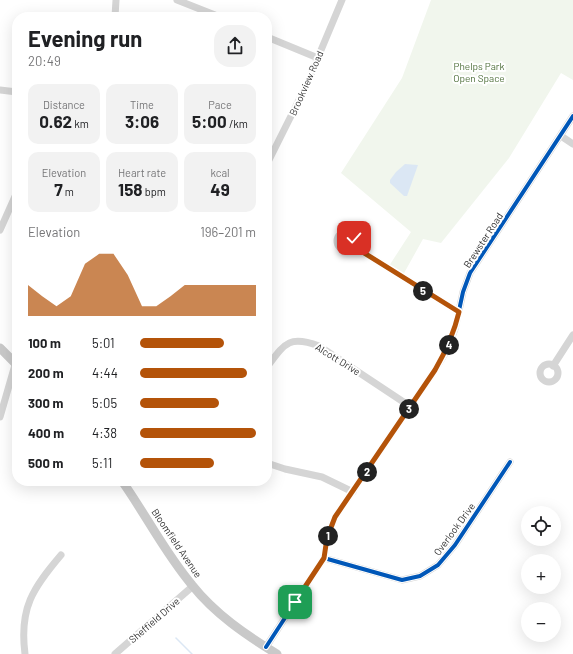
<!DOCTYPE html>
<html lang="en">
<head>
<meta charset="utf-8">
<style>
  :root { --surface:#fff; --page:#f2f2f2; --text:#202124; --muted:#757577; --accent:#b45309 }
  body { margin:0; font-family:Barlow,sans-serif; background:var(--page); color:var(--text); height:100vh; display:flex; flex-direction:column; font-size:15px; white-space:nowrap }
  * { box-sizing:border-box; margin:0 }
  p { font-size:13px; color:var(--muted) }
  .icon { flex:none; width:22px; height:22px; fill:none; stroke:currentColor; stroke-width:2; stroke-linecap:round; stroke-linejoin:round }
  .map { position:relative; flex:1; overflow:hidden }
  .panel { position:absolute; left:12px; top:12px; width:260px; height:474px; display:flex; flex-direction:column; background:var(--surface); border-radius:16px; box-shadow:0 4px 16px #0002 }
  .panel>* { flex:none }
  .controls { position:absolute; left:521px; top:506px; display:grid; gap:8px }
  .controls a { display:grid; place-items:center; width:40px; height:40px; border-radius:50%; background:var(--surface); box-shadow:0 4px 16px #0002; font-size:20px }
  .pin { position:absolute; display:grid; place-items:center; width:34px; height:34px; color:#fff; margin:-17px; border-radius:8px; box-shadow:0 2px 6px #0006 }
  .km { position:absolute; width:20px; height:20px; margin:-10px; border-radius:50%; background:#222; color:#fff; font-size:11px; line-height:20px; text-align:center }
  .round { display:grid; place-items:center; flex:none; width:42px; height:42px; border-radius:16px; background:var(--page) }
  .head { display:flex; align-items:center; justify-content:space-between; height:68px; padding:0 16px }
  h1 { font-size:22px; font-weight:700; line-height:30px }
  .figures { display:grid; grid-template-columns:repeat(3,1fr); gap:6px; height:68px; padding:4px 16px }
  .figures div { display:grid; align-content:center; border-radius:10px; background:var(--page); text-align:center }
  .figures b { font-size:17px; font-weight:700 }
  .figures small { font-size:11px; font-weight:400 }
  .figures p { font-size:11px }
  .chart { height:112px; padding:8px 16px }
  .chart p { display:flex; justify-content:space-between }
  .chart svg { width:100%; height:72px; margin-top:4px; fill:var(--accent); opacity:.7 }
  ul { padding:0 16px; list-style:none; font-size:13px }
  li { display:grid; grid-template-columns:64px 48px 1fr; align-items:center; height:30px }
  li i { height:10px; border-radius:5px; background:var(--accent) }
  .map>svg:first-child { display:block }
  .green { fill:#f1f6ed }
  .water { fill:#dbe7f4 }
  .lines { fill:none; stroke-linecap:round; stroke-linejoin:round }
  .stream { stroke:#dbe7f4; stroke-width:1.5 }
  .minor { stroke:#d5d5d5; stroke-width:7 }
  .major { stroke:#c9c9c9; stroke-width:9 }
  .cycleway-casing { stroke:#fff; stroke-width:6 }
  .cycleway { stroke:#0057b8; stroke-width:4 }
  .route-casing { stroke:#fff; stroke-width:8 }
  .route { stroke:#b45309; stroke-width:5 }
  .labels { text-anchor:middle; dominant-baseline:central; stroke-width:4; stroke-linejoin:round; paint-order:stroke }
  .park-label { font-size:10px; fill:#4f703b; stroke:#fff }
  .street-label { font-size:10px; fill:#313131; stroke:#fff }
</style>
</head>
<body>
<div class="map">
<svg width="573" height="654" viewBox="0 0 573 654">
  <rect width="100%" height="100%" fill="#fff"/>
  <path class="green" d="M 431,0 L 573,0 L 573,80 L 561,73 L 509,158 L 441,243 L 423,239 L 403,275 L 389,266 L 411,232 L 341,173 L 402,78 Z"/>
  <path class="water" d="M 405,164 L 418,165 L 407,196 L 404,196 L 390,183 L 390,180 L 396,172 Z"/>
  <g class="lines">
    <path class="stream" d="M 176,638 L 192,654"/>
    <path class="minor" d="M 177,0 L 220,17
      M 115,17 L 116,0
      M 267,37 L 318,58
      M 0,90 L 17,92
      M 561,136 L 573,144
      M 267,164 L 306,86 L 342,0
      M 0,230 L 17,192
      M337 241a9 9 0 1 1 18 0a9 9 0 1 1-18 0Z
      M 353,246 L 459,312
      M540 373a9 9 0 1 1 18 0a9 9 0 1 1-18 0Z
      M 553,366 L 573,335
      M 267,367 C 285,343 289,335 319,346 L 411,407
      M 0,417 L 17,358
      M 267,463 L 285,469 L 322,477 L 353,492
      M 324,558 L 402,580 L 420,576 L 438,565 L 455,545 L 510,462
      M 266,647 L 324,558 L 327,538 L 335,517 L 435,370 L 446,352 L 455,329 L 463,292 L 470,273 L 573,116
      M 25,654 C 19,608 33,588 61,555
      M 115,654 L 193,586"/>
    <path class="major" d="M 0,348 L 17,365
      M 122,481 C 146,515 165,553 192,585 C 215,614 246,635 277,654"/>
    <defs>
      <path id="cycleway" d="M 324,558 L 402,580 L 420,576 L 438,565 L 455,545 L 510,462
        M 266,647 L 324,558 L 327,538 L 335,517 L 435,370 L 446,352 L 455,329 L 463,292 L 470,273 L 573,116"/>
    </defs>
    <use href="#cycleway" class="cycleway-casing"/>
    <use href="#cycleway" class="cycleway"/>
  </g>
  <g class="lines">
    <defs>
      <path id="route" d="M 295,602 L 324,558 L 327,538 L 335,517 L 435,370 C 446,351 454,333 459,312 L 353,246 L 354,238"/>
    </defs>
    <use href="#route" class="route-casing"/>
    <use href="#route" class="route"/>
  </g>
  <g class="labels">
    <g class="park-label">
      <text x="479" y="66">Phelps Park<tspan x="479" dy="12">Open Space</tspan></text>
    </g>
    <g class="street-label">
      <text transform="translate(306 83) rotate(-66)">Brookview Road</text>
      <text transform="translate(483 240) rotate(-57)">Brewster Road</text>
      <text transform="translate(338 359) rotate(32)">Alcott Drive</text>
      <text transform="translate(454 529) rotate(-54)">Overlook Drive</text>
      <text transform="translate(177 543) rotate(56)">Bloomfield Avenue</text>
      <text transform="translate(154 620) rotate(-41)">Sheffield Drive</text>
    </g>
  </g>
</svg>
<div class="controls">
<a><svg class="icon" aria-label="locate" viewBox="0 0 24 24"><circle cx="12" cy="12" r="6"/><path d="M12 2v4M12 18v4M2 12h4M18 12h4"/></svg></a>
<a>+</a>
<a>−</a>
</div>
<div class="pin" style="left:295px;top:602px;background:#1e9e55"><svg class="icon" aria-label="arrive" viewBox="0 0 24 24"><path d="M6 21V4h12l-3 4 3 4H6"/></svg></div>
<div class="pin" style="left:354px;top:238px;background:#d93025"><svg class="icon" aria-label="check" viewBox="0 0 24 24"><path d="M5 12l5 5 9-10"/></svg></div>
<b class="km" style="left:328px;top:536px">1</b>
<b class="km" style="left:367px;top:472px">2</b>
<b class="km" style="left:409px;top:409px">3</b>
<b class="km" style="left:449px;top:345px">4</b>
<b class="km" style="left:423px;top:291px">5</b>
<section class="panel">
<div class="head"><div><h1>Evening run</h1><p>20:49</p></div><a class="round"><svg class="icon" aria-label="share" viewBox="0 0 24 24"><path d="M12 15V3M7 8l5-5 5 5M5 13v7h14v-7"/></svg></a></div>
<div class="figures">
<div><p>Distance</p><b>0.62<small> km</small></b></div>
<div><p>Time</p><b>3:06</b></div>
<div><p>Pace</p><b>5:00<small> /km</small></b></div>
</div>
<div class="figures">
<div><p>Elevation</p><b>7<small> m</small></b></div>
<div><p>Heart rate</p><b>158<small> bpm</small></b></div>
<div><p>kcal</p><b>49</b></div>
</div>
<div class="chart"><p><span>Elevation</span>196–201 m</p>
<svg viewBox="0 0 160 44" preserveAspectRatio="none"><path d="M0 44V25L10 32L20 38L30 32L40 12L50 6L60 6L70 19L80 38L90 38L100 32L110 25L120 25L130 25L140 25L150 25L160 25V44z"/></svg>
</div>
<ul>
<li><b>100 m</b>5:01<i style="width:72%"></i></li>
<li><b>200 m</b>4:44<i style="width:92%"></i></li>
<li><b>300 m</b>5:05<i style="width:68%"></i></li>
<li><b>400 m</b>4:38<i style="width:100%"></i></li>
<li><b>500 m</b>5:11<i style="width:64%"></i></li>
</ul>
</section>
</div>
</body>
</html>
